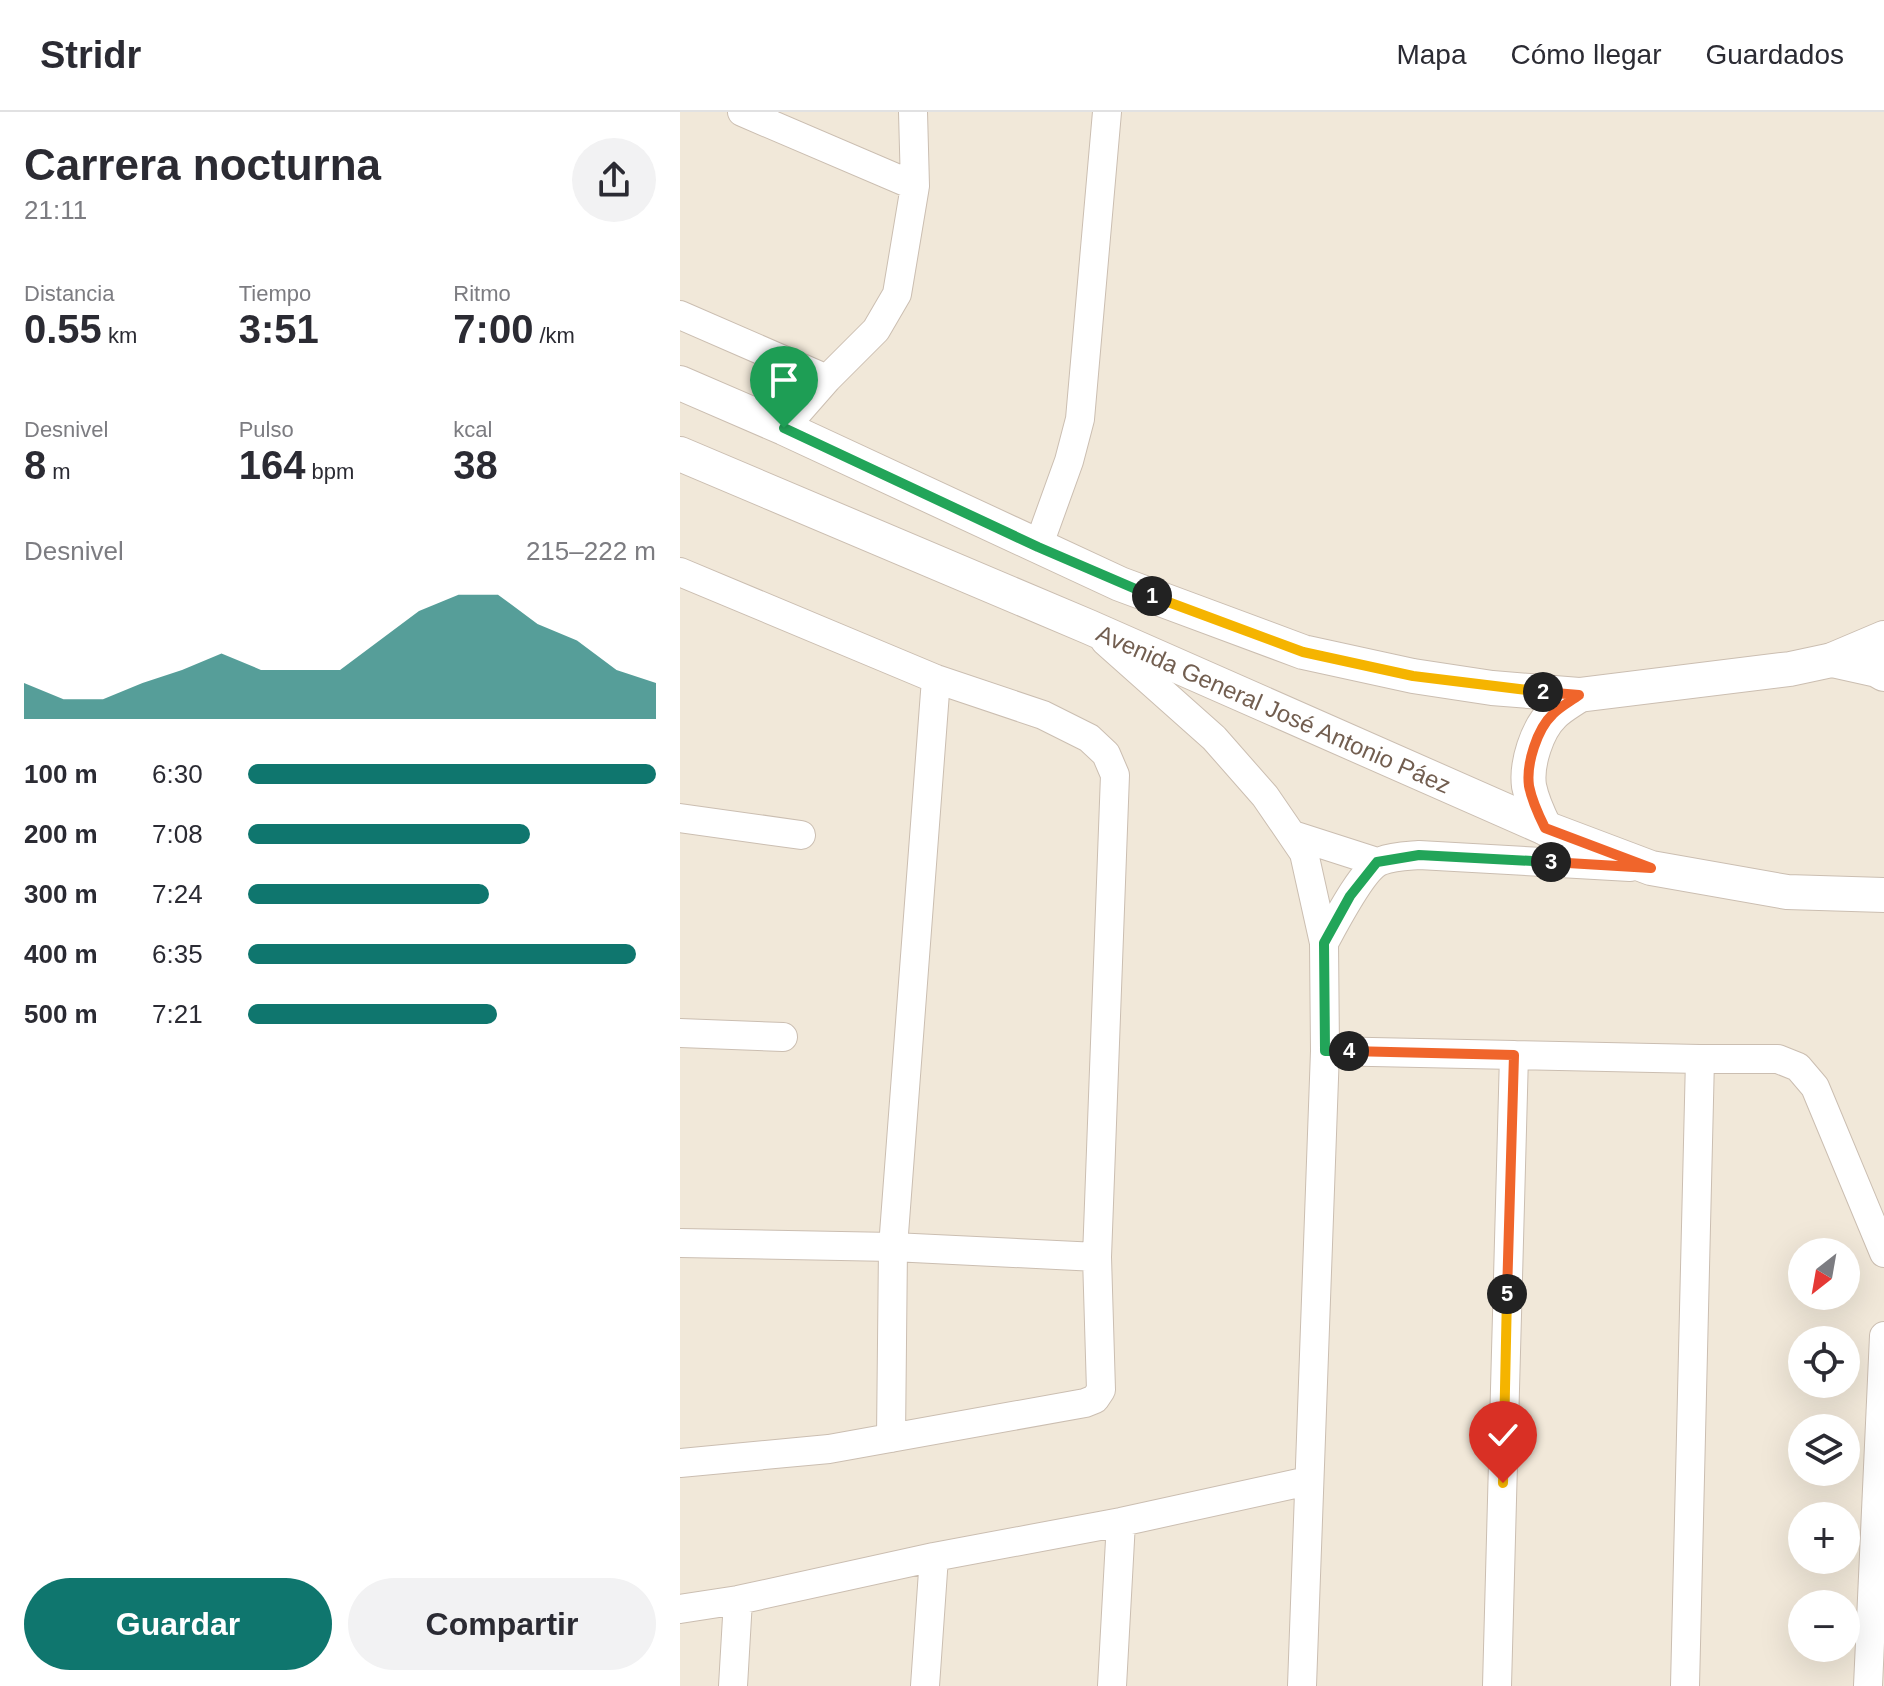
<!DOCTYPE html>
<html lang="es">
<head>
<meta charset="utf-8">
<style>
  :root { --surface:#fff; --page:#f2f2f3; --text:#2b2b33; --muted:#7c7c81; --line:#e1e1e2; --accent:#0f766e }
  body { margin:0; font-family:Helvetica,sans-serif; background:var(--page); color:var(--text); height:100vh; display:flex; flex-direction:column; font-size:30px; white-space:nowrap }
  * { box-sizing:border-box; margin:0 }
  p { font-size:26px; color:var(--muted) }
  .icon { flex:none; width:44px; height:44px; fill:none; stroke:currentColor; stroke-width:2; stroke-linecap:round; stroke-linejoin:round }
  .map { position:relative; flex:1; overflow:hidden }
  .details { display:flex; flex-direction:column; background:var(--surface); width:680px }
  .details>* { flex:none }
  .needle { width:52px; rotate:211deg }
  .tools { position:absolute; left:1108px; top:1126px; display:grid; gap:16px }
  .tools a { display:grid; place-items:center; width:72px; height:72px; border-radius:50%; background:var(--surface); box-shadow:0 8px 32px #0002; font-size:40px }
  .pin { position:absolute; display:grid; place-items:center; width:68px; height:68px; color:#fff; margin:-82px -34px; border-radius:50% 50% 50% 0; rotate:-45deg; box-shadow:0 0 8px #0007 }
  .pin .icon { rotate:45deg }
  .km { position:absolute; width:40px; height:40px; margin:-20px; border-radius:50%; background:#222; color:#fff; font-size:22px; line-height:40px; text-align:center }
  .round { display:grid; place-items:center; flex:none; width:84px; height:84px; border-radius:42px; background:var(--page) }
  .head { display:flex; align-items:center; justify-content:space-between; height:136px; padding:0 24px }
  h1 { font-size:44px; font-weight:700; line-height:60px }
  .figures { display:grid; grid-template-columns:repeat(3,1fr); gap:12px; height:136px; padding:8px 24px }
  .figures div { display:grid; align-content:center }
  .figures b { font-size:40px; font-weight:700 }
  .figures small { font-size:22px; font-weight:400 }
  .figures p { font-size:22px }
  .chart { height:224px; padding:16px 24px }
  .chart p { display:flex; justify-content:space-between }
  .chart svg { width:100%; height:144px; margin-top:8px; fill:var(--accent); opacity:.7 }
  .button { display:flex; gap:16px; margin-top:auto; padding:16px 24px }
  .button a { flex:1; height:92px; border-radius:48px; background:var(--accent); color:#fff; font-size:32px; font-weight:700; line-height:92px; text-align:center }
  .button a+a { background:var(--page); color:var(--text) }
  ul { padding:0 24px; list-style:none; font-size:26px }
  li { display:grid; grid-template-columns:128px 96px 1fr; align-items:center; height:60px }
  li i { height:20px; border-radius:10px; background:var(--accent) }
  header { display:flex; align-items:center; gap:48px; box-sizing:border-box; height:112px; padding:0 40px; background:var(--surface); border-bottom:2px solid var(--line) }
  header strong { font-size:38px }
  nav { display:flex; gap:44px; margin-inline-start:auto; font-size:28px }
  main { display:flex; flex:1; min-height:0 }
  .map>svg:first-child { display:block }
  .residential { fill:#f1e8d9; fill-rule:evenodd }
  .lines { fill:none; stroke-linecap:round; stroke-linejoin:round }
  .minor-casing { stroke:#cbbeb1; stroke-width:30 }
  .tertiary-casing { stroke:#cbbeb1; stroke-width:36 }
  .minor { stroke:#fff; stroke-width:28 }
  .tertiary { stroke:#fff; stroke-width:34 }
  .split-1-casing { stroke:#fff; stroke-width:16 }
  .split-2-casing { stroke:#fff; stroke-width:16 }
  .split-3-casing { stroke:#fff; stroke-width:16 }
  .split-4-casing { stroke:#fff; stroke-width:16 }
  .split-5-casing { stroke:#fff; stroke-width:16 }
  .split-6-casing { stroke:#fff; stroke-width:16 }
  .split-1 { stroke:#22a559; stroke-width:10 }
  .split-2 { stroke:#f5b400; stroke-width:10 }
  .split-3 { stroke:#f0652b; stroke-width:10 }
  .split-4 { stroke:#22a559; stroke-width:10 }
  .split-5 { stroke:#f0652b; stroke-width:10 }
  .split-6 { stroke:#f5b400; stroke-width:10 }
  .labels { text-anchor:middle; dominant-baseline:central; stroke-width:6; stroke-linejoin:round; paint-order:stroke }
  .street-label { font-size:24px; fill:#725e50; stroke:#fdf9f0 }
</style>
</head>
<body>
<header>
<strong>Stridr</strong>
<nav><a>Mapa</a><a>Cómo llegar</a><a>Guardados</a></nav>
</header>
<main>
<section class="details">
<div class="head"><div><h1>Carrera nocturna</h1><p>21:11</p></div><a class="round"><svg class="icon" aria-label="share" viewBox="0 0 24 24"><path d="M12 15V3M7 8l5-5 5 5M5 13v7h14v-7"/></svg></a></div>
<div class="figures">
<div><p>Distancia</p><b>0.55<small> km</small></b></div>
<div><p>Tiempo</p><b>3:51</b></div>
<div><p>Ritmo</p><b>7:00<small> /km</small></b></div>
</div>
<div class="figures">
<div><p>Desnivel</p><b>8<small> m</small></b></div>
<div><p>Pulso</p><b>164<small> bpm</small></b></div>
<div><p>kcal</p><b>38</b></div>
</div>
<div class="chart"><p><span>Desnivel</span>215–222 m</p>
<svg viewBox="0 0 160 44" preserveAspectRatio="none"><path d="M0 44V33L10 38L20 38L30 33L40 29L50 24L60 29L70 29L80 29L90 20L100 11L110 6L120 6L130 15L140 20L150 29L160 33V44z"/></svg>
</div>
<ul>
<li><b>100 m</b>6:30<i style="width:100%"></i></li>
<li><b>200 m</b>7:08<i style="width:69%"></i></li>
<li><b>300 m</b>7:24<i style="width:59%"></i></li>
<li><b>400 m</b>6:35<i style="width:95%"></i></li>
<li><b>500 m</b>7:21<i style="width:61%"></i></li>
</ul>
<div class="button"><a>Guardar</a><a>Compartir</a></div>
</section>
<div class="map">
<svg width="1204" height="1574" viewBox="0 0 1204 1574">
  <rect width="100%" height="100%" fill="#faf5ea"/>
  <path class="residential" d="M 0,0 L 1204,0 L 1204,1574 L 0,1574 ZM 1122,1140 L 1166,1140 L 1166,1184 L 1122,1184 ZM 1122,1228 L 1166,1228 L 1166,1272 L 1122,1272 ZM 1122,1316 L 1166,1316 L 1166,1360 L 1122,1360 ZM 1122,1404 L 1166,1404 L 1166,1448 L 1122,1448 ZM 1122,1492 L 1166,1492 L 1166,1536 L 1122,1536 Z"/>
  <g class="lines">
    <defs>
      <path id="minor" d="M 62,0 L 235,74
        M 0,203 L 147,267
        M 104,316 L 147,267 L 196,218 L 217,182 L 235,74 L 233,0
        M 358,435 L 389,349 L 400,307 L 427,0
        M 0,460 L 256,567 L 363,603 L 409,626 L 426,642 L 435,663 L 417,1145 L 421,1278 L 415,1287 L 405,1291 L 149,1337 L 0,1351
        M 425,529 L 534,626 L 585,684 L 624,741 L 644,831 L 645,939 L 622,1574
        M 0,706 L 121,723
        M 613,723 L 697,750
        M 644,831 C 654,813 683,756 701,749 C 713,744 726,744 739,743 L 950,755
        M 0,921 L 103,925
        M 645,939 L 1020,947 L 1098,947 L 1118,955 L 1135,975 L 1204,1141
        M 0,1131 L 213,1135 L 417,1145
        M 211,1326 L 213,1135 L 256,567
        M 0,1497 L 58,1488 L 254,1445 L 441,1410 L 628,1369
        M 53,1574 L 58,1488
        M 245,1574 L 254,1445
        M 432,1574 L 441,1410
        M 817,1574 L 834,943
        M 1005,1574 L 1020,947
        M 1188,1574 L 1204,1224"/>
      <g id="tertiary">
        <path d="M 0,271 L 104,316 L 440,472 L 623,540 L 733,564 L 812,576 L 899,583 L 1110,557 L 1152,548 L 1204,526"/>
        <path id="s1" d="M 0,342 L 409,515 L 865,716 L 971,756 L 1107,780 L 1204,783"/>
        <path d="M 1152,548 L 1197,558 L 1204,562"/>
        <path d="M 865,716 C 858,702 852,689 849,674 C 846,652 857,617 873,602 C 881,594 891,589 899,583"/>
      </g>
    </defs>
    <use href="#minor" class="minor-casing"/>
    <use href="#tertiary" class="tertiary-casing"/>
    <use href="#minor" class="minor"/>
    <use href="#tertiary" class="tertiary"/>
  </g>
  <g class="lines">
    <defs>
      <path id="split-1" d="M 104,316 L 358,435 L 472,484"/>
      <path id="split-2" d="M 472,484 L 623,540 L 733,564 L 863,580"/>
      <path id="split-3" d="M 863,580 L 899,583 C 891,589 881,594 873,602 C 857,617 846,652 849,674 C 852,689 858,702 865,716 L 971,756 L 871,750"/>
      <path id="split-4" d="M 669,939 L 645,939 L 644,831 L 670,784 L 697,750 L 739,743 L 871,750"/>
      <path id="split-5" d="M 669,939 L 834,943 L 827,1182"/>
      <path id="split-6" d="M 823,1371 L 827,1182"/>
    </defs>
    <use href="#split-1" class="split-1-casing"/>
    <use href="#split-2" class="split-2-casing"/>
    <use href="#split-3" class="split-3-casing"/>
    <use href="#split-4" class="split-4-casing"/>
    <use href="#split-5" class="split-5-casing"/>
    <use href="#split-6" class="split-6-casing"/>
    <use href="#split-1" class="split-1"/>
    <use href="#split-2" class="split-2"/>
    <use href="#split-3" class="split-3"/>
    <use href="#split-4" class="split-4"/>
    <use href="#split-5" class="split-5"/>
    <use href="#split-6" class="split-6"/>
  </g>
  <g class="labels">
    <g class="street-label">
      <text stroke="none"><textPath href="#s1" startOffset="646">Avenida General José Antonio Páez</textPath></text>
    </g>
  </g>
</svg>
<div class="tools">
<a><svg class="needle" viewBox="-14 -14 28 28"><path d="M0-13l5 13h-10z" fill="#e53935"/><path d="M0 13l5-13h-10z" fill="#7c7c81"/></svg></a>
<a><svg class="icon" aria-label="locate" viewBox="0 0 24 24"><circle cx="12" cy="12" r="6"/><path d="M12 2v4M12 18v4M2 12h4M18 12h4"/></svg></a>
<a><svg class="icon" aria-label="layers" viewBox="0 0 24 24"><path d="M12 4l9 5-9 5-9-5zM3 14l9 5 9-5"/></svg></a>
<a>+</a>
<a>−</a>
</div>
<div class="pin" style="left:104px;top:316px;background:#1e9e55"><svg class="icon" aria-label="arrive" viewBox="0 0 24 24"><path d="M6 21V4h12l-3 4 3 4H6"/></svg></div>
<div class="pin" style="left:823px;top:1371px;background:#d93025"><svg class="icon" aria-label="check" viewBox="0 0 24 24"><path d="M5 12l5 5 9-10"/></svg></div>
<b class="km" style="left:472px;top:484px">1</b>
<b class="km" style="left:863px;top:580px">2</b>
<b class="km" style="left:871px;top:750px">3</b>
<b class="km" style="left:669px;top:939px">4</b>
<b class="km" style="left:827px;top:1182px">5</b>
</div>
</main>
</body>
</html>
